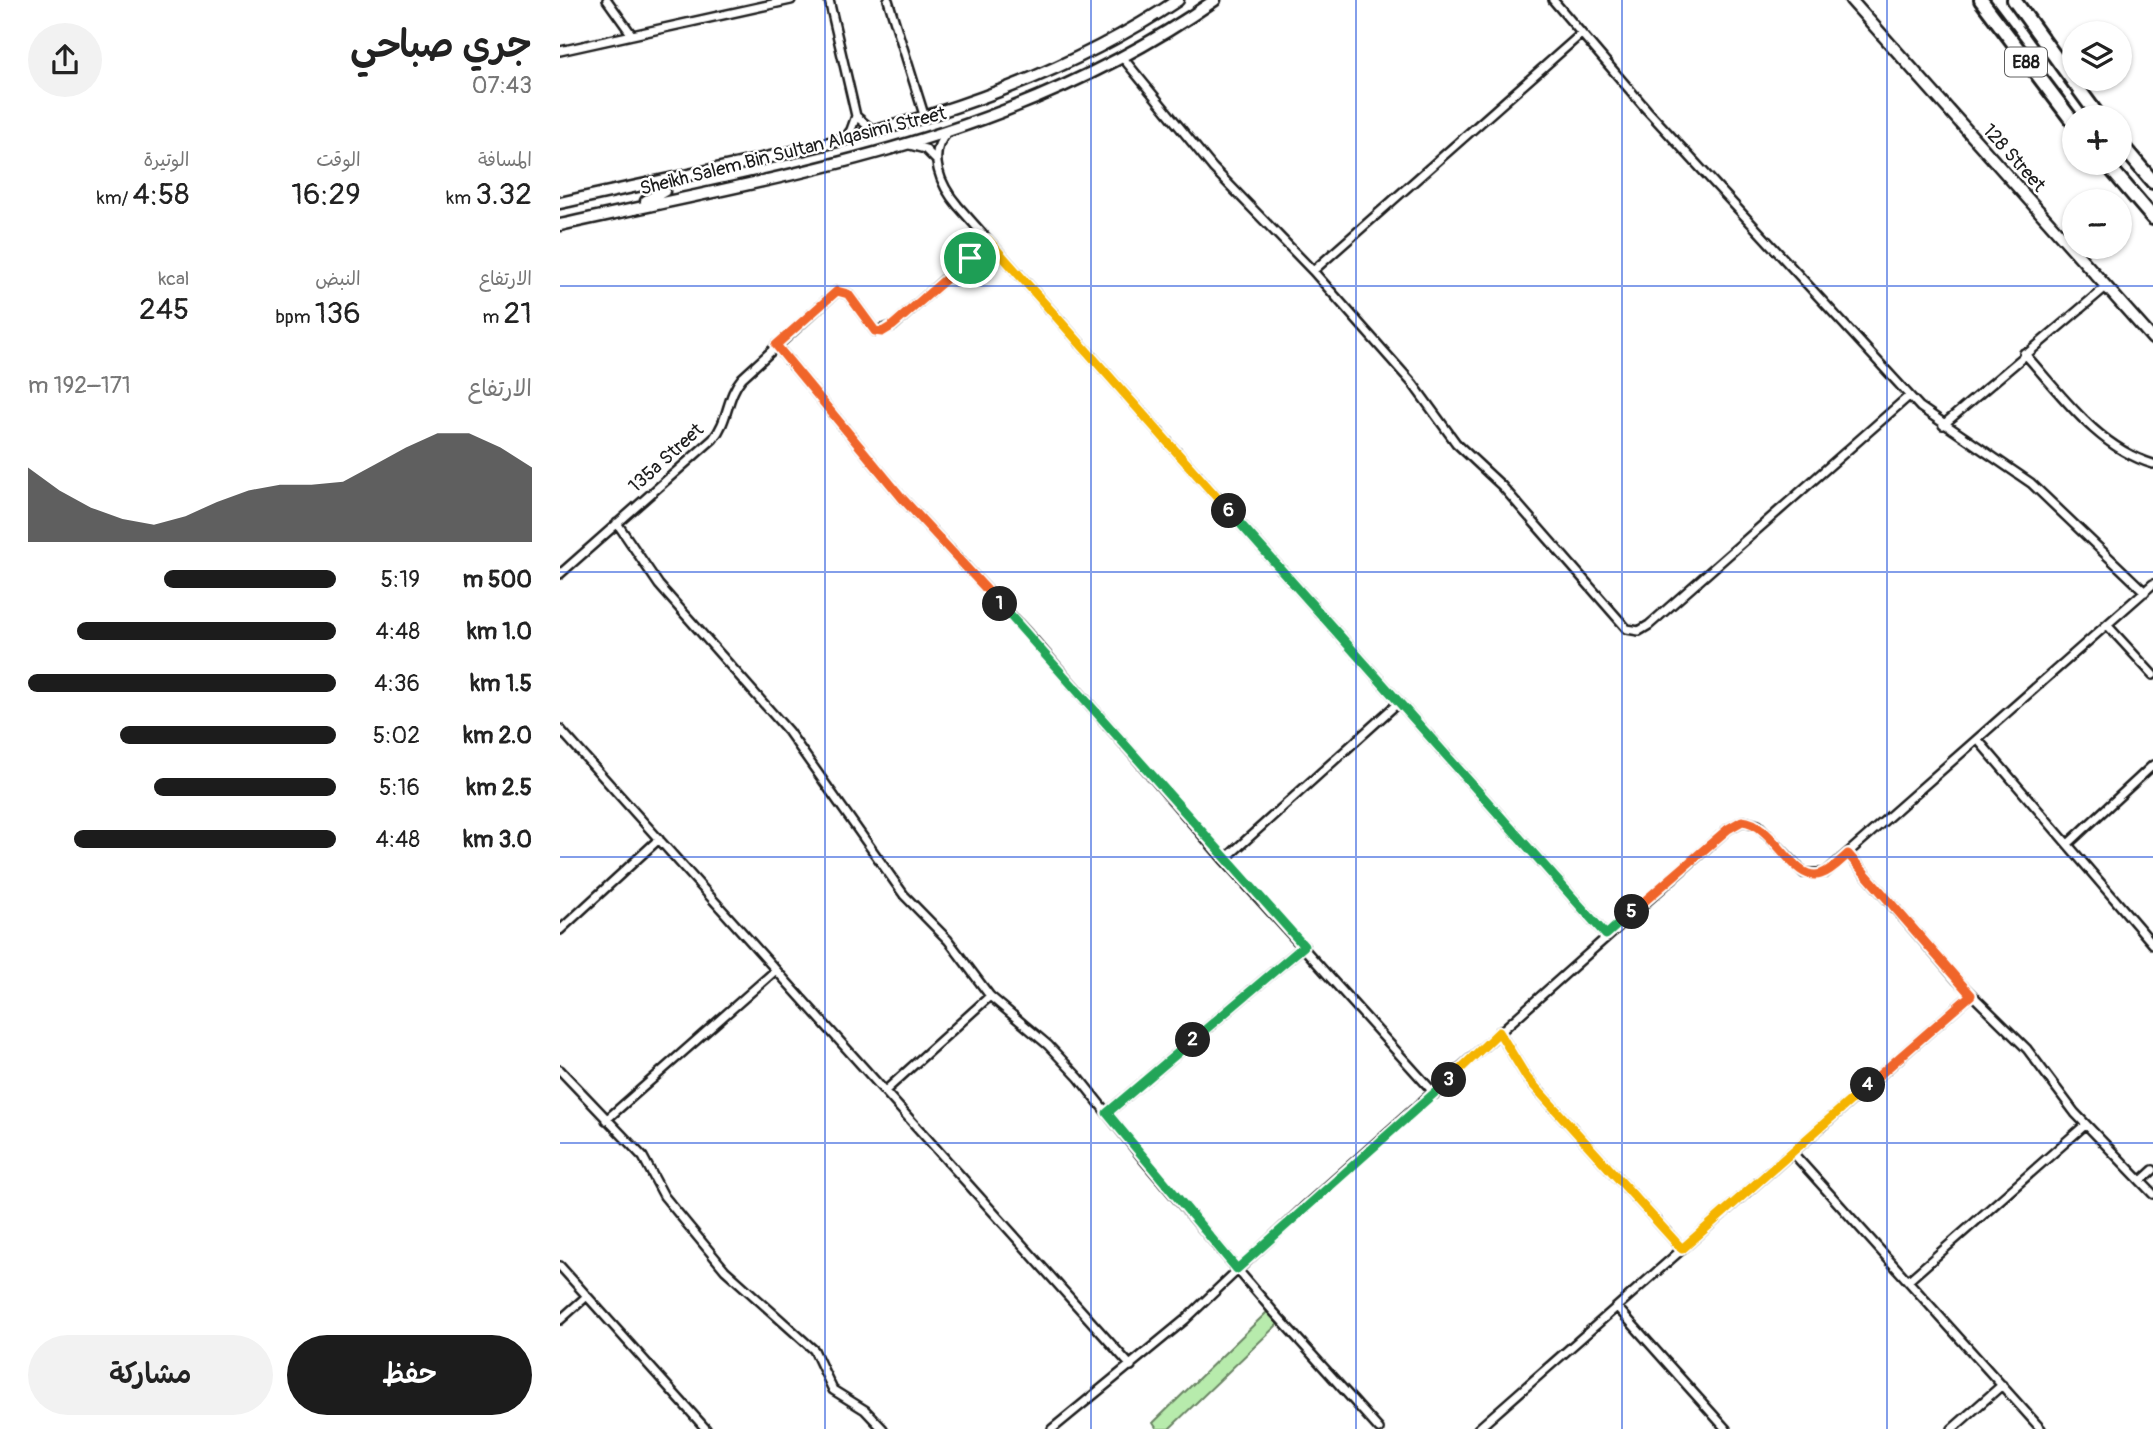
<!DOCTYPE html>
<html lang="ar">
<head>
<meta charset="utf-8">
<style>
  :root { --surface:#fff; --page:#f2f2f2; --text:#222; --muted:#767676; --accent:#1c1c1c }
  body { margin:0; font-family:Pangolin,"Playpen Sans Arabic",sans-serif; background:var(--page); color:var(--text); direction:rtl; height:100vh; display:flex; flex-direction:column; font-size:26px; white-space:nowrap }
  * { box-sizing:border-box; margin:0 }
  p { font-size:23px; color:var(--muted) }
  .icon { flex:none; width:38px; height:38px; fill:none; stroke:currentColor; stroke-width:2; stroke-linecap:round; stroke-linejoin:round }
  .map { position:relative; flex:1; overflow:hidden; direction:ltr }
  .side { display:flex; flex-direction:column; background:var(--surface); width:560px }
  .side>* { flex:none }
  .tools { position:absolute; left:1502px; top:21px; display:grid; gap:14px }
  .tools a { display:grid; place-items:center; width:70px; height:70px; border-radius:50%; background:var(--surface); box-shadow:0 2px 5px #0004; font-size:35px }
  .pin { position:absolute; display:grid; place-items:center; width:60px; height:60px; color:#fff; margin:-30px; border:4px solid #fff; border-radius:50%; box-shadow:0 2px 7px #0007 }
  .km { position:absolute; width:35px; height:35px; margin:-18px; border-radius:50%; background:#222; color:#fff; font-size:19px; line-height:35px; text-align:center }
  .round { display:grid; place-items:center; flex:none; width:74px; height:74px; border-radius:37px; background:var(--page) }
  .head { display:flex; align-items:center; justify-content:space-between; height:119px; padding:0 28px }
  h1 { font-size:38px; font-weight:600; line-height:52px }
  .figures { display:grid; grid-template-columns:repeat(3,1fr); gap:10px; height:119px; padding:7px 28px }
  .figures div { display:grid; align-content:center }
  .figures b { font-size:30px; font-weight:600 }
  .figures small { font-size:19px; font-weight:400 }
  .figures p { font-size:19px }
  .chart { height:196px; padding:14px 28px }
  .chart p { display:flex; justify-content:space-between }
  .chart svg { width:100%; height:126px; margin-top:7px; fill:var(--accent); opacity:.7 }
  .button { display:flex; gap:14px; margin-top:auto; padding:14px 28px }
  .button a { flex:1; height:80px; border-radius:42px; background:var(--accent); color:#fff; font-size:28px; font-weight:600; line-height:80px; text-align:center }
  .button a+a { background:var(--page); color:var(--text) }
  ul { padding:0 28px; list-style:none; font-size:23px }
  li { display:grid; grid-template-columns:112px 84px 1fr; align-items:center; height:52px }
  li i { height:18px; border-radius:9px; background:var(--accent) }
  main { display:flex; flex:1; min-height:0 }
  .map>svg:first-child { display:block }
  .green { fill:#b7ebac; stroke:#6a8464; stroke-width:2 }
  .lines { fill:none; stroke-linecap:round; stroke-linejoin:round }
  .street-casing { stroke:#1c1c1c; stroke-width:12 }
  .secondary-casing { stroke:#1c1c1c; stroke-width:15 }
  .highway-casing { stroke:#1c1c1c; stroke-width:18 }
  .street { stroke:#fff; stroke-width:7 }
  .secondary { stroke:#fff; stroke-width:10 }
  .highway { stroke:#fff; stroke-width:12 }
  .split-1-casing { stroke:#fff; stroke-width:14 }
  .split-2-casing { stroke:#fff; stroke-width:14 }
  .split-3-casing { stroke:#fff; stroke-width:14 }
  .split-4-casing { stroke:#fff; stroke-width:14 }
  .split-5-casing { stroke:#fff; stroke-width:14 }
  .split-6-casing { stroke:#fff; stroke-width:14 }
  .split-7-casing { stroke:#fff; stroke-width:14 }
  .split-1 { stroke:#f0652b; stroke-width:9 }
  .split-2 { stroke:#22a559; stroke-width:9 }
  .split-3 { stroke:#22a559; stroke-width:9 }
  .split-4 { stroke:#f5b400; stroke-width:9 }
  .split-5 { stroke:#f0652b; stroke-width:9 }
  .split-6 { stroke:#22a559; stroke-width:9 }
  .split-7 { stroke:#f5b400; stroke-width:9 }
  .grid { fill:none; stroke:#1d4ed8; stroke-width:2; stroke-opacity:0.55 }
  .labels { text-anchor:middle; dominant-baseline:central; stroke-width:5; stroke-linejoin:round; paint-order:stroke }
  .shield { fill:#fff; stroke:#606060; stroke-width:2 }
  .shield-label { font-size:18px; font-weight:bold; fill:#1c1c1c }
  .street-label { font-size:19px; fill:#1c1c1c; stroke:#fff }
</style>
</head>
<body>
<main>
<div class="map">
<svg width="1593" height="1429" viewBox="0 0 1593 1429">
  <rect width="100%" height="100%" fill="#fff"/>
  <filter id="ink" filterUnits="userSpaceOnUse"><feTurbulence type="fractalNoise" baseFrequency=".0143" numOctaves="2"/><feDisplacementMap in="SourceGraphic" scale="14" xChannelSelector="R" yChannelSelector="G"/><feConvolveMatrix kernelMatrix="1 2 1 2 8 2 1 2 1" color-interpolation-filters="sRGB"/></filter>
  <g filter="url(#ink)">
    <path class="green" d="M 707,1312 L 718,1324 L 609,1429 L 597,1429 L 593,1423 Z"/>
    <g class="lines">
      <defs>
        <path id="street" d="M 47,0 L 72,35
          M 269,0 L 296,116 L 291,130 L 284,140
          M 328,0 L 365,118
          M 993,0 L 1087,110 L 1360,407 L 1471,483 L 1585,592
          M 0,51 L 231,0
          M 563,58 L 653,168 L 753,271 L 853,384 L 896,443 L 942,486 L 1067,629 L 1079,631 L 1089,625 L 1349,396
          M 296,116 L 314,131
          M 387,133 C 366,154 381,186 398,206 L 1046,935
          M 350,145 L 365,149 L 375,159
          M 753,271 L 1021,34
          M 216,345 L 342,498 L 473,639 L 664,860 L 875,1094
          M 1464,353 C 1502,395 1537,447 1593,464
          M 1383,425 L 1547,286
          M 57,523 L 99,585 L 228,731 L 344,895 L 388,940 L 430,996 L 488,1045 L 519,1078 L 584,1160 L 712,1310 L 819,1429
          M 0,574 L 153,439 C 169,420 166,397 182,378 L 277,291 L 288,294 L 315,331 L 333,326 L 428,240
          M 1548,626 L 1593,675
          M 0,729 L 571,1366
          M 1418,740 L 1593,944
          M 1509,843 L 1593,765
          M 1288,854 L 1397,980 L 1467,1049 L 1515,1113 L 1593,1194
          M 664,860 L 839,702
          M 0,930 L 99,839
          M 939,1032 L 967,1078 L 1122,1249
          M 0,1070 L 83,1157 L 104,1196 L 165,1270 L 254,1350 L 273,1390 L 305,1410 L 323,1429
          M 325,1091 L 430,996
          M 547,1113 L 744,946
          M 46,1120 L 216,970
          M 1232,1152 L 1481,1429
          M 1581,1181 L 1593,1170
          M 0,1266 L 146,1429
          M 1348,1281 L 1525,1125
          M 1057,1307 L 1166,1429
          M 0,1320 L 27,1296
          M 492,1429 L 626,1319 L 743,1208 L 1168,829 L 1183,821 L 1198,825 L 1244,873 L 1265,873 L 1593,584
          M 918,1429 L 1411,995
          M 1392,1429 L 1442,1385"/>
        <path id="secondary" d="M 1291,0 L 1593,339
          M 86,201 L 104,191 L 102,181
          M 0,203 C 212,154 433,125 618,0
          M 0,225 C 234,173 454,141 655,0"/>
        <path id="highway" d="M 1421,0 L 1514,123
          M 1454,0 L 1539,117
          M 1559,142 L 1593,182
          M 1546,163 L 1593,218"/>
      </defs>
      <use href="#street" class="street-casing"/>
      <use href="#secondary" class="secondary-casing"/>
      <use href="#highway" class="highway-casing"/>
      <use href="#street" class="street"/>
      <use href="#secondary" class="secondary"/>
      <use href="#highway" class="highway"/>
    </g>
  </g>
  <g class="lines" filter="url(#ink)">
    <defs>
      <path id="split-1" d="M 410,258 L 332,326 L 322,332 L 315,331 L 288,294 L 277,291 L 216,345 L 342,498 L 440,604"/>
      <path id="split-2" d="M 440,604 L 744,946 L 633,1040"/>
      <path id="split-3" d="M 633,1040 L 547,1113 L 677,1269 L 889,1080"/>
      <path id="split-4" d="M 889,1080 L 939,1032 L 967,1078 L 1122,1249 L 1308,1085"/>
      <path id="split-5" d="M 1072,912 L 1168,829 L 1182,821 C 1214,823 1233,884 1261,874 C 1271,871 1280,861 1288,854 L 1411,995 L 1308,1085"/>
      <path id="split-6" d="M 669,511 L 1046,935 L 1072,912"/>
      <path id="split-7" d="M 410,258 L 428,240 L 669,511"/>
    </defs>
    <use href="#split-1" class="split-1-casing"/>
    <use href="#split-2" class="split-2-casing"/>
    <use href="#split-3" class="split-3-casing"/>
    <use href="#split-4" class="split-4-casing"/>
    <use href="#split-5" class="split-5-casing"/>
    <use href="#split-6" class="split-6-casing"/>
    <use href="#split-7" class="split-7-casing"/>
    <use href="#split-1" class="split-1"/>
    <use href="#split-2" class="split-2"/>
    <use href="#split-3" class="split-3"/>
    <use href="#split-4" class="split-4"/>
    <use href="#split-5" class="split-5"/>
    <use href="#split-6" class="split-6"/>
    <use href="#split-7" class="split-7"/>
  </g>
  <path class="grid" d="M 265,0 L 265,1429M 531,0 L 531,1429M 796,0 L 796,1429M 1062,0 L 1062,1429M 1327,0 L 1327,1429M 0,286 L 1593,286M 0,572 L 1593,572M 0,857 L 1593,857M 0,1143 L 1593,1143"/>
  <g class="labels">
    <rect class="shield" x="1445" y="47.5" width="42" height="29" rx="5"/>
    <g class="shield-label">
      <text x="1466" y="62">E88</text>
    </g>
    <g class="street-label">
      <text transform="translate(233 151) rotate(-14)">Sheikh Salem Bin Sultan Alqasimi Street</text>
      <text transform="translate(1454 158) rotate(48)">128 Street</text>
      <text transform="translate(106 458) rotate(-42)">135a Street</text>
    </g>
  </g>
</svg>
<div class="tools">
<a><svg class="icon" aria-label="layers" viewBox="0 0 24 24"><path d="M12 4l9 5-9 5-9-5zM3 14l9 5 9-5"/></svg></a>
<a>+</a>
<a>−</a>
</div>
<div class="pin" style="left:410px;top:258px;background:#1e9e55"><svg class="icon" aria-label="arrive" viewBox="0 0 24 24"><path d="M6 21V4h12l-3 4 3 4H6"/></svg></div>
<b class="km" style="left:440px;top:604px">1</b>
<b class="km" style="left:633px;top:1040px">2</b>
<b class="km" style="left:889px;top:1080px">3</b>
<b class="km" style="left:1308px;top:1085px">4</b>
<b class="km" style="left:1072px;top:912px">5</b>
<b class="km" style="left:669px;top:511px">6</b>
</div>
<section class="side">
<div class="head"><div><h1>جري صباحي</h1><p>07:43</p></div><a class="round"><svg class="icon" aria-label="share" viewBox="0 0 24 24"><path d="M12 15V3M7 8l5-5 5 5M5 13v7h14v-7"/></svg></a></div>
<div class="figures">
<div><p>المسافة</p><b>3.32<small> km</small></b></div>
<div><p>الوقت</p><b>16:29</b></div>
<div><p>الوتيرة</p><b>4:58<small> /km</small></b></div>
</div>
<div class="figures">
<div><p>الارتفاع</p><b>21<small> m</small></b></div>
<div><p>النبض</p><b>136<small> bpm</small></b></div>
<div><p>kcal</p><b>245</b></div>
</div>
<div class="chart"><p><span>الارتفاع</span>171–192 m</p>
<svg viewBox="0 0 160 44" preserveAspectRatio="none"><path d="M0 44V18L10 26L20 32L30 36L40 38L50 35L60 30L70 26L80 24L90 24L100 23L110 17L120 11L130 6L140 6L150 11L160 18V44z"/></svg>
</div>
<ul>
<li><b>500 m</b>5:19<i style="width:56%"></i></li>
<li><b>1.0 km</b>4:48<i style="width:84%"></i></li>
<li><b>1.5 km</b>4:36<i style="width:100%"></i></li>
<li><b>2.0 km</b>5:02<i style="width:70%"></i></li>
<li><b>2.5 km</b>5:16<i style="width:59%"></i></li>
<li><b>3.0 km</b>4:48<i style="width:85%"></i></li>
</ul>
<div class="button"><a>حفظ</a><a>مشاركة</a></div>
</section>
</main>
</body>
</html>
